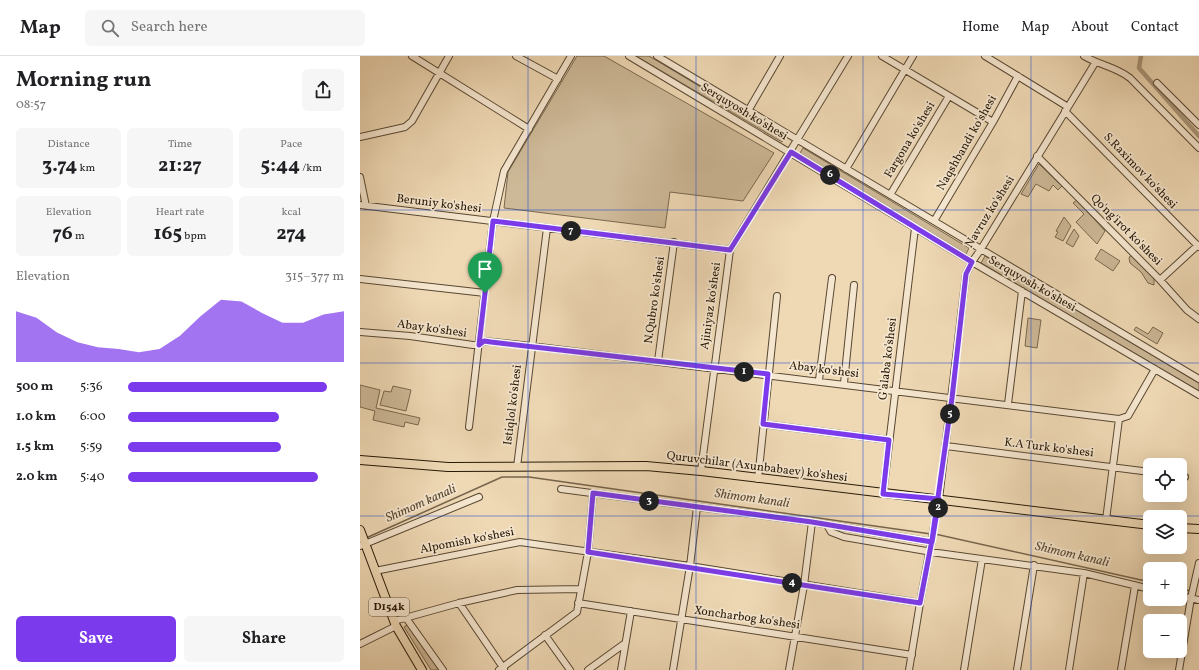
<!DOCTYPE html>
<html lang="en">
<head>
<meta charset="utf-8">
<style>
  :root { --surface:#fff; --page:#f6f6f6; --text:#202124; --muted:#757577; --line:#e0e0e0; --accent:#7c3aed }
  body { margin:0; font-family:Vollkorn,serif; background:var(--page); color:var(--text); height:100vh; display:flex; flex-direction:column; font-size:15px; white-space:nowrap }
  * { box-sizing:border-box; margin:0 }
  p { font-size:13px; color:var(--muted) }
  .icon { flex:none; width:22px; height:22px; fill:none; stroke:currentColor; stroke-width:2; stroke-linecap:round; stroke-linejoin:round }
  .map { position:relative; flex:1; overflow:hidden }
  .sheet { display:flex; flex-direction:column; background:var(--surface); width:360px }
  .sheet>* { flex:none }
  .controls { position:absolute; left:783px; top:402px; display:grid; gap:8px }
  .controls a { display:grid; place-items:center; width:44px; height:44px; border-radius:6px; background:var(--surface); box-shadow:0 4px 16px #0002; font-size:20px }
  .pin { position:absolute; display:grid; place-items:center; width:34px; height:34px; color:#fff; margin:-41px -17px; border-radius:50% 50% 50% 0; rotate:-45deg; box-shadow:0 0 4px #0007 }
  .pin .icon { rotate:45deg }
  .km { position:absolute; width:20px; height:20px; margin:-10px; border-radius:50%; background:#222; color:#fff; font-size:11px; line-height:20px; text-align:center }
  .round { display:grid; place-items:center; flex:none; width:42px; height:42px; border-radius:6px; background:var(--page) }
  .overview { display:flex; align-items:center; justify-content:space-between; height:68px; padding:0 16px }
  h1 { font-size:22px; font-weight:700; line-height:30px }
  .figures { display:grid; grid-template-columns:repeat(3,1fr); gap:6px; height:68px; padding:4px 16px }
  .figures div { display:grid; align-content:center; border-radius:6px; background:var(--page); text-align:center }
  .figures b { font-size:20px; font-weight:700 }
  .figures small { font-size:11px; font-weight:400 }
  .figures p { font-size:11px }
  .chart { height:112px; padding:8px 16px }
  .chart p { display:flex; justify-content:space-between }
  .chart svg { width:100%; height:72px; margin-top:4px; fill:var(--accent); opacity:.7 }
  .action { display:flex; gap:8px; margin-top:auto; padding:8px 16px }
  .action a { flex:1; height:46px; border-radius:6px; background:var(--accent); color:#fff; font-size:16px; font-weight:700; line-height:46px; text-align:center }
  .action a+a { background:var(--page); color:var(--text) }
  ul { padding:0 16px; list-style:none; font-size:13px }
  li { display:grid; grid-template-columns:64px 48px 1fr; align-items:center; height:30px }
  li i { height:10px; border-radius:5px; background:var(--accent) }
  header { display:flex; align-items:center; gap:24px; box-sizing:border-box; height:56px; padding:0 20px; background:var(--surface); border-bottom:1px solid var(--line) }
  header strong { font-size:19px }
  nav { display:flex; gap:22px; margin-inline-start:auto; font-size:14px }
  .search { width:280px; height:36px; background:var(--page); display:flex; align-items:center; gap:10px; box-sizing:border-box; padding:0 14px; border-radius:6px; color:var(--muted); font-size:15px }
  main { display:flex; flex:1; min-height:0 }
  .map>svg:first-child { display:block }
  .green { fill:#cdb897; stroke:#7a684e }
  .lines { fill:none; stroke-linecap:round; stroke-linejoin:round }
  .stream { stroke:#76644c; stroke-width:1.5 }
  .canal { stroke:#ab977a; stroke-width:4.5 }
  .minor-casing { stroke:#594832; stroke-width:8 }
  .major-casing { stroke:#271806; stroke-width:10 }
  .minor { stroke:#f5e6cf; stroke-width:6 }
  .major { stroke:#efd9b5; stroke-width:8 }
  .route-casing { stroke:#fff; stroke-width:8 }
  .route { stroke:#7c3aed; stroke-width:5 }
  .grid { fill:none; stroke:#1d4ed8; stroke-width:1; stroke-opacity:0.55 }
  .labels { text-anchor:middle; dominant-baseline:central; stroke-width:3.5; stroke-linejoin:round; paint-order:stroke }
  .shield { fill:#f5e6cf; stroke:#655642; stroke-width:1 }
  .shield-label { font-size:11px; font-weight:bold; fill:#271806 }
  .street-label { font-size:12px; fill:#271806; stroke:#f5e6cf }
  .water-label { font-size:13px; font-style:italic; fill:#5c4b34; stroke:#f5e6cf }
</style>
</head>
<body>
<header>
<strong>Map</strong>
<div class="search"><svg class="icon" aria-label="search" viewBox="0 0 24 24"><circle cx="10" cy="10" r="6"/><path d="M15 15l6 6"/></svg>Search here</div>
<nav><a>Home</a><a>Map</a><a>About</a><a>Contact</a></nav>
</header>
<main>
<section class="sheet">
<div class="overview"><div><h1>Morning run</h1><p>08:57</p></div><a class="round"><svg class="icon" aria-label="share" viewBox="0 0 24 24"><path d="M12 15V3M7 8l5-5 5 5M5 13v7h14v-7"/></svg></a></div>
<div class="figures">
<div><p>Distance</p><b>3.74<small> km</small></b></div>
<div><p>Time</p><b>21:27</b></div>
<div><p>Pace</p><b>5:44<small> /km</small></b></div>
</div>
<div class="figures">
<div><p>Elevation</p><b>76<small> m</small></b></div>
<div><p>Heart rate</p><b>165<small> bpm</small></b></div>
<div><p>kcal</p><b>274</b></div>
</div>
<div class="chart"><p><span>Elevation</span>315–377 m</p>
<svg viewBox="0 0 160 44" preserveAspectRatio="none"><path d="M0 44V13L10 17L20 26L30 32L40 35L50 36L60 38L70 36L80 28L90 16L100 6L110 7L120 14L130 20L140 20L150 15L160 13V44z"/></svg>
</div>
<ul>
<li><b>500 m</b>5:36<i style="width:92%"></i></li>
<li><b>1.0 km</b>6:00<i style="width:70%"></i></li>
<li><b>1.5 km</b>5:59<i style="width:71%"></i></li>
<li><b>2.0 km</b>5:40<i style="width:88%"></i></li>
</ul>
<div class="action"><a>Save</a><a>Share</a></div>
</section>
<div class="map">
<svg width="839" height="614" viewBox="0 0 839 614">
  <rect width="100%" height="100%" fill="#efd9b5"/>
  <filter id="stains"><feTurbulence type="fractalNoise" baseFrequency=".005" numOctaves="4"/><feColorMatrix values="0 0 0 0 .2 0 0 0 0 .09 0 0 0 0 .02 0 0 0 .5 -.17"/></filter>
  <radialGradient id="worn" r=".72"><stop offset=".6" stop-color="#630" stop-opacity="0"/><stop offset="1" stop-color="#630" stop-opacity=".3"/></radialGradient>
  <path class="green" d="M 217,0 L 244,0 L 414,97 L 383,145 L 310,136 L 305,172 L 144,152 L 148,116 Z
    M 276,0 L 289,0 L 424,81 L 422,86 Z
    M 443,92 L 609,192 L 606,198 L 440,97 Z
    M 679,108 L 702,130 L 698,134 L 693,129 L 689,135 L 676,128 L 668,141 L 661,138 Z
    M 717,144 L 745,175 L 737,188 L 716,166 L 724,158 L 713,147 Z
    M 704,161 L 711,170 L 703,185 L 695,181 L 698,176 L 696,175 Z
    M 714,173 L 719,180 L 713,191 L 706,187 Z
    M 741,193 L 760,205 L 753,215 L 735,203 Z
    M 625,200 L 839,327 L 839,335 L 621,207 Z
    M 770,200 L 773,200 L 794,222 L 794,229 L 788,227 L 781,216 L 770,207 L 769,202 Z
    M 668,262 L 681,264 L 677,292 L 665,290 Z
    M 776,271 L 788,278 L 793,271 L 803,277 L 797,288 L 774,274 Z
    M 0,329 L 20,334 L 16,352 L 60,362 L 58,369 L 45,366 L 44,371 L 13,364 L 15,355 L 0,351 Z
    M 33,330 L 51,334 L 46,355 L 20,349 L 24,335 L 31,336 Z
    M 49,568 L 79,614 L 71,614 L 44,571 Z"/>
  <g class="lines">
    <path class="stream" d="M 575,478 L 790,526
      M 6,482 L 142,421 L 169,421 L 571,478
      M 820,533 L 831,535"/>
    <path class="canal" d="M 781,0 L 779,12 L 839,80"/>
    <defs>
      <path id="minor" d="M 52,0 L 169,73
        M 156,0 L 198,23
        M 269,0 L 612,206 L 839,339
        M 297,0 L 839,323
        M 522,0 L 633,66
        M 625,0 L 708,51
        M 724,0 C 739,9 756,11 770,22 L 839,92
        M 797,27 L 839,69
        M 388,55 L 420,0
        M 705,55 L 839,191
        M 0,81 L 45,71 L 52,65 L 89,0
        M 677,100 L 800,224 L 827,254 L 839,263
        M 486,113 L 553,0
        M 0,121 L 6,150
        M 530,139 L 589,40
        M 0,149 L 370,194
        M 574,165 L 633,66 L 658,20
        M 0,223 L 125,237
        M 800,224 L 838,189
        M 0,276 L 50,280 L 113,289 L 119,289 L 124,285 L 171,290 L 759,363
        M 298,305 L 314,186
        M 459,324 L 472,222
        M 484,327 L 494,229
        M 648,348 L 662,235
        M 403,368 L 529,384
        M 109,371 L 133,165 L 144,115 L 211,0
        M 586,390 L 790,416
        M 157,411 L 187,172
        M 341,415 L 370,194 L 488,0
        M 820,420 L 825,421
        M 398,423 L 417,240
        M 201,433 L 452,466 L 572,486
        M 523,438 L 555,172
        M 746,464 L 759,363 L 768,360 L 795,313
        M 467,469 L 471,476 L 484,481 L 578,497 L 724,517 L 790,533
        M 0,490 L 119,441
        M 15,515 L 160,486 L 330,510 L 560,547
        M 820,540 L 839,544
        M 99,547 L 144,613
        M 218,547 L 552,599
        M 46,562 L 83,614
        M 34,565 L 99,547 L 157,534 L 221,533
        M 185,579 L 210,614
        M 0,588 L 36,570
        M 139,614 L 217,556 L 228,496 L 233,437
        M 228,614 L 264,588
        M 261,614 L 271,555
        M 313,614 L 330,510 L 337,451
        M 429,614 L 444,529 L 452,466
        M 549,614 L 560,547 L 579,443 L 606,218 L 612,206 L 621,193 L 735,7
        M 604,614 L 622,503
        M 657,614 L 674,509
        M 709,614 L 724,517
        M 761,614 L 775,530
        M 819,614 L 831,542 L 839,507"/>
      <path id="major" d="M 0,404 L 88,411 L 286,410 L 341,415 L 790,469
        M 820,472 L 839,473
        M 0,474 L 36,570 L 62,614"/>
    </defs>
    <use href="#minor" class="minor-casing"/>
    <use href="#major" class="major-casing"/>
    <use href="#minor" class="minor"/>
    <use href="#major" class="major"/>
  </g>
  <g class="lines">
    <defs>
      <path id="route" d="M 125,237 L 119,289 L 124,285 L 131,286 L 408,318 L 403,368 L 529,384 L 523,438 L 579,443 L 572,486 L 452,466 L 233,437 L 228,496 L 560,547 C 564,526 568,505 572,484 L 592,342 L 606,218 L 612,206 L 431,96 L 370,194 L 133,165 L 125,237"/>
    </defs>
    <use href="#route" class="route-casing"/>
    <use href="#route" class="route"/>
  </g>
  <path class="grid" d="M 168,0 L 168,614M 336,0 L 336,614M 503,0 L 503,614M 671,0 L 671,614M 0,154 L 839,154M 0,307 L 839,307M 0,460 L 839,460"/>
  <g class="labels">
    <rect class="shield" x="9" y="542" width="40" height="18" rx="3"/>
    <g class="shield-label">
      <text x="29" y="551">D154k</text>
    </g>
    <g class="street-label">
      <text transform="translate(384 56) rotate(31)">Serquyosh ko'shesi</text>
      <text transform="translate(550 84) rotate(-59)">Fargona ko'shesi</text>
      <text transform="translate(607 87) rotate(-60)">Naqshbandi ko'shesi</text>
      <text transform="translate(780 115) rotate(46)">S.Raximov ko'shesi</text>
      <text transform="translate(79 148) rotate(7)">Beruniy ko'shesi</text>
      <text transform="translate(630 156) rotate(-58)">Navruz ko'shesi</text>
      <text transform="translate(766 174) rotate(45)">Qo'ng'irot ko'shesi</text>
      <text transform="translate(672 228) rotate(30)">Serquyosh ko'shesi</text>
      <text transform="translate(295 244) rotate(-82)">N.Qubro ko'shesi</text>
      <text transform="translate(351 250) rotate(-82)">Ajiniyaz ko'shesi</text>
      <text transform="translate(72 273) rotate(8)">Abay ko'shesi</text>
      <text transform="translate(528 303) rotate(-83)">G'alaba ko'shesi</text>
      <text transform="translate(464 314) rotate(7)">Abay ko'shesi</text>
      <text transform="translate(153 349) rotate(-83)">Istiqlol ko'shesi</text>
      <text transform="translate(689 392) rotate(7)">K.A Turk ko'shesi</text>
      <text transform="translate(397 411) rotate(7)">Quruvchilar (Axunbabaev) ko'shesi</text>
      <text transform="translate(107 485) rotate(-11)">Alpomish ko'shesi</text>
      <text transform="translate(387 562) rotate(8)">Xoncharbog ko'shesi</text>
    </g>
    <g class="water-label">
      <text transform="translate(392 443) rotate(8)">Shimom kanali</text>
      <text transform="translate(61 448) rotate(-24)">Shimom kanali</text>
      <text transform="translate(712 499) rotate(13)">Shimom kanali</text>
    </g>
  </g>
  <rect width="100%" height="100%" filter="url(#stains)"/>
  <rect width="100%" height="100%" fill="url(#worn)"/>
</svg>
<div class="controls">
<a><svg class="icon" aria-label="locate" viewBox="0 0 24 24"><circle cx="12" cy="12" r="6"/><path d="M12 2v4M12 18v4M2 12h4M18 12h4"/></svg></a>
<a><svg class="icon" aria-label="layers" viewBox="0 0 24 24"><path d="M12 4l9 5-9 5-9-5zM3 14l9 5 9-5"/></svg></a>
<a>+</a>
<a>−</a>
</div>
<div class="pin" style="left:125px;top:237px;background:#1e9e55"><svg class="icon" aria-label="arrive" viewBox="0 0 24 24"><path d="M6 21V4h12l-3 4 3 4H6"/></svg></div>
<b class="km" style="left:384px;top:316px">1</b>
<b class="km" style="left:578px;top:452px">2</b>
<b class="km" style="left:289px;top:445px">3</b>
<b class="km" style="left:432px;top:527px">4</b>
<b class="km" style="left:590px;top:358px">5</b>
<b class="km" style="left:470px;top:119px">6</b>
<b class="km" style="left:211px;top:175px">7</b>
</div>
</main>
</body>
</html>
